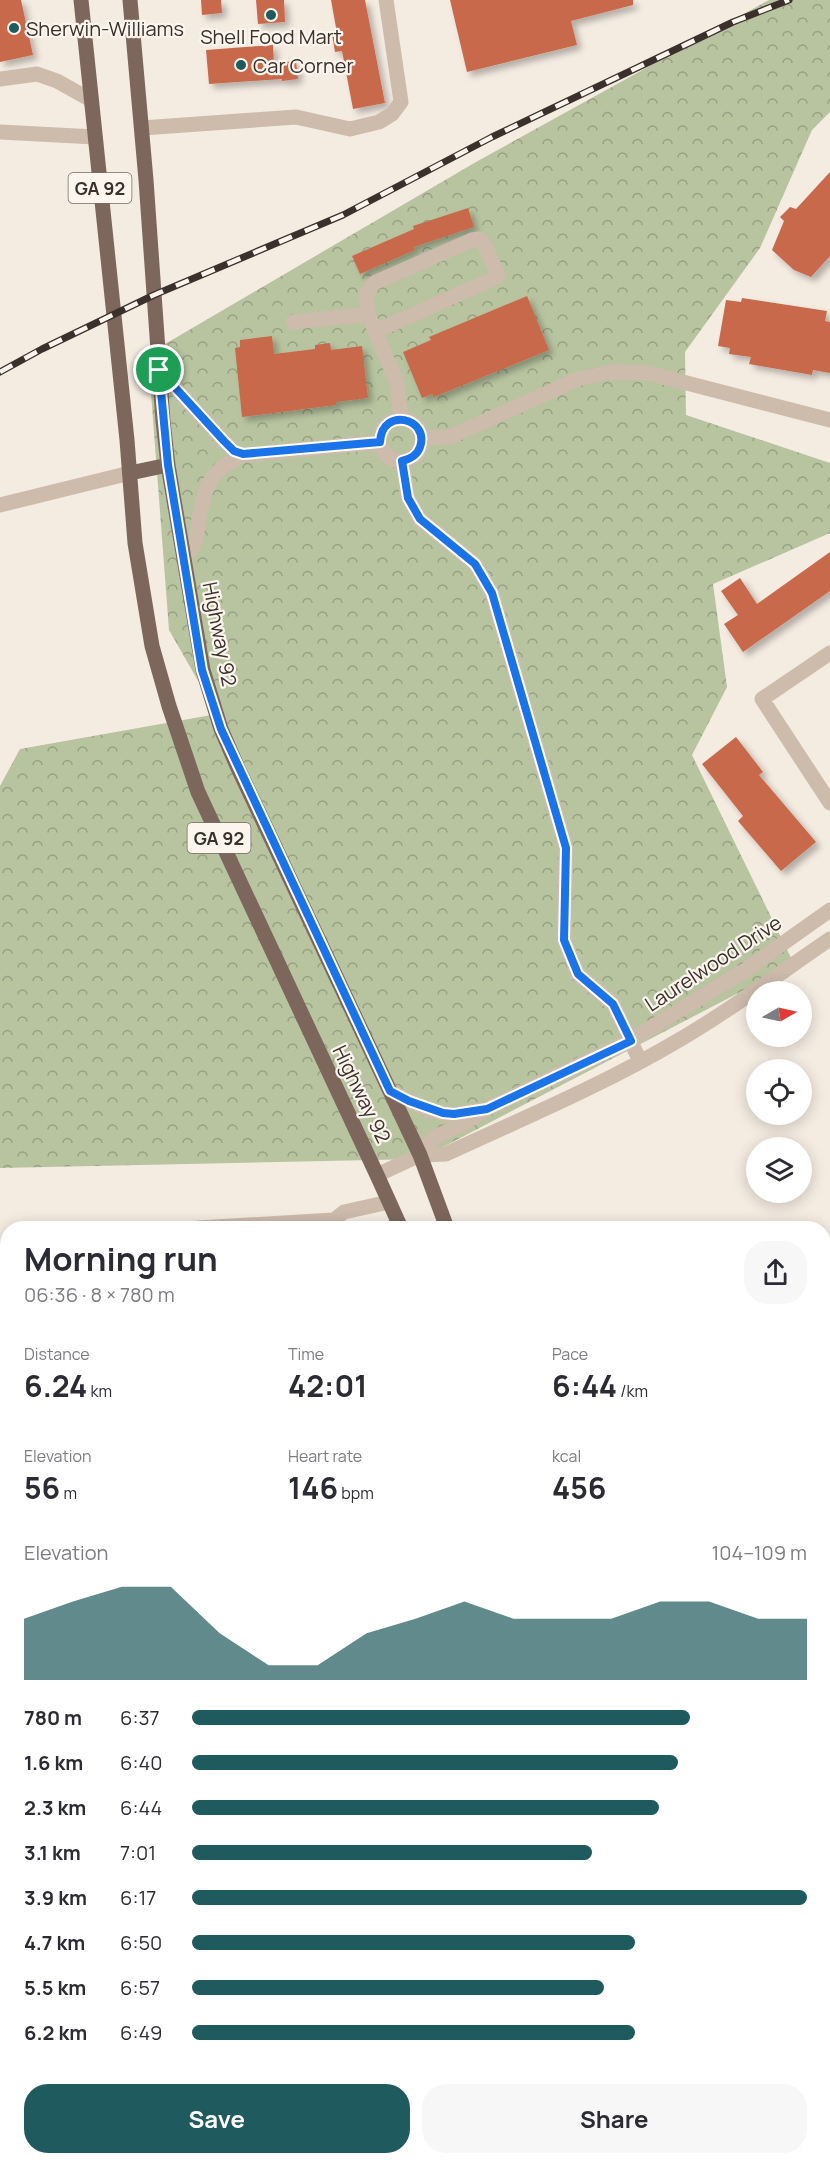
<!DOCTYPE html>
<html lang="en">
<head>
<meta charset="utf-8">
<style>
  :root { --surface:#fff; --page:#f7f7f7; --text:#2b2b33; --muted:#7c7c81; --accent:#1f5a5e }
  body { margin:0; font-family:Manrope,sans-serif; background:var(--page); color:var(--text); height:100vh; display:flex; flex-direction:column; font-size:22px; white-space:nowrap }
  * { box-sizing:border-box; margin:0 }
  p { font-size:20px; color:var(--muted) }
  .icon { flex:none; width:33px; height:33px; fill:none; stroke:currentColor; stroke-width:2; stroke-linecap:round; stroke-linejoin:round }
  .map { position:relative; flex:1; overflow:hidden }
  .details { position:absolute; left:0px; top:1221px; width:831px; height:944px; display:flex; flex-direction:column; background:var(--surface); border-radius:24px 24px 0 0; box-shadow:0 3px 15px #0003 }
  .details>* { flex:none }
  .needle { width:39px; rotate:81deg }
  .tools { position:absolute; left:746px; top:981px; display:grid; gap:12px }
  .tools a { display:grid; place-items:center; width:66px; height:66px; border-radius:50%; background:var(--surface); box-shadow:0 3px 15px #0003; font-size:30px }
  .pin { position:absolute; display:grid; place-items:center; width:51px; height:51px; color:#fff; margin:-26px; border:3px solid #fff; border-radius:50%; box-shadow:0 2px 6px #0007 }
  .round { display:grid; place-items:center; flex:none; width:63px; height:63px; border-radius:24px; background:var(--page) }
  .overview { display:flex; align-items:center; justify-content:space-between; height:102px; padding:0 24px }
  h1 { font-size:33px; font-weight:700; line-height:45px }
  .stats { display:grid; grid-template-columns:repeat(3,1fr); gap:9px; height:102px; padding:6px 24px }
  .stats div { display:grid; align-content:center }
  .stats b { font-size:30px; font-weight:700 }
  .stats small { font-size:16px; font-weight:400 }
  .stats p { font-size:16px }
  .chart { height:168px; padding:12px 24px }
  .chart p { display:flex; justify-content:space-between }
  .chart svg { width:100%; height:108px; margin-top:6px; fill:var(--accent); opacity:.7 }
  .action { display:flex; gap:12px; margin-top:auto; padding:12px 24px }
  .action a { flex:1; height:69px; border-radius:24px; background:var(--accent); color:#fff; font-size:24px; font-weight:700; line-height:69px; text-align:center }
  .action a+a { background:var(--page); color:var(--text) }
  ul { padding:0 24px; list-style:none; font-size:20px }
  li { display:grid; grid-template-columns:96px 72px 1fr; align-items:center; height:45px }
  li i { height:15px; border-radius:8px; background:var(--accent) }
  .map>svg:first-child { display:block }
  .forest { fill:url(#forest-crowns) }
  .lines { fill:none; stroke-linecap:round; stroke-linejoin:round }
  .stream { stroke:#7fb0b2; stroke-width:5 }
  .building { fill:#c8694b; filter:url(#shadow) }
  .minor { stroke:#cdbbac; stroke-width:15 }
  .major { stroke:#7d675c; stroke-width:15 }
  .rail-casing { stroke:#3b302b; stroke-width:7 }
  .rail { stroke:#fbf5ee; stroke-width:4.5; stroke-dasharray:14; stroke-linecap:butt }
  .route-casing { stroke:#fff; stroke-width:12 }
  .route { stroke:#1a73e8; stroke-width:8 }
  .poi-dot { fill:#1f5a5e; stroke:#fbf5ee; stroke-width:2 }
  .labels { text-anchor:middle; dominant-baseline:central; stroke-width:4.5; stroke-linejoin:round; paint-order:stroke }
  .shield { fill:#fbf5ee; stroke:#756b66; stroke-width:1.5 }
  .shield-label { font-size:18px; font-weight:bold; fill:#3b302b }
  .poi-label { font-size:20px; fill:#3b302b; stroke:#fbf5ee; text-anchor:start }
  .street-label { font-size:20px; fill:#3b302b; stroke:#fbf5ee }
</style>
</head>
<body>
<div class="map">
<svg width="830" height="2164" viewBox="0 0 830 2164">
  <defs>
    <pattern id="forest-crowns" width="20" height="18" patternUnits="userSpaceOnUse" patternTransform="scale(1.5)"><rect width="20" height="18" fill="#b8c4a0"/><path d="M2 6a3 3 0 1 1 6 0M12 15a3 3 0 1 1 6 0" fill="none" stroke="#97a083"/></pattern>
    <filter id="shadow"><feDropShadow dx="4.5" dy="4.5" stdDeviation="3" flood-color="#0004"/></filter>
  </defs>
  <rect width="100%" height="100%" fill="#f4ebe1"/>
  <path class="forest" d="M 769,0 L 830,0 L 830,112 L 812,130 L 760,248 L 685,352 L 686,415 L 830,463 L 830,533 L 713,584 L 727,687 L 692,755 L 794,964 L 420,1159 L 0,1168 L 0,786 L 20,749 L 217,714 L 169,630 L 148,354 L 476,162 Z
    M 0,1490 L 8,1490 L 7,1790 L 0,1788 Z
    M 126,2157 L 568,2157 L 544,2164 L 127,2164 Z"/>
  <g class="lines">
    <path class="stream" d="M 824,1624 L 830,1622
      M 0,1698 L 8,1701"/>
  </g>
  <path class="building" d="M 0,0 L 21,0 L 33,55 L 0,62 Z
    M 201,0 L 221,0 L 222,13 L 202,15 Z
    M 256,0 L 284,0 L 285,22 L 258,24 Z
    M 331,0 L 365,0 L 385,103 L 353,109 L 342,51 L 335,52 L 332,34 L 337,33 Z
    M 450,0 L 633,0 L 633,5 L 571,21 L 577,45 L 467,72 Z
    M 273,45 L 274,63 L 296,61 L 298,79 L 282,81 L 282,79 L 209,84 L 206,50 Z
    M 830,172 L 830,256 L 811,277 L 794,270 L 772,250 L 784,221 L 780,217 L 790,207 L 796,209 Z
    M 468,208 L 474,227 L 414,247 L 415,250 L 360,274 L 352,256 L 414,229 L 413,226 Z
    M 527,296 L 549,350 L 434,397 L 432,394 L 422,398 L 403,352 L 431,340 L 429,337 Z
    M 742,298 L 827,311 L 825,321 L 830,322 L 830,373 L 813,370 L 812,375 L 749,364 L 751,357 L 729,354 L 730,348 L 718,346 L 726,300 L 741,302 Z
    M 272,336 L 274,354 L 315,349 L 315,345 L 330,343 L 331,350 L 362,346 L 368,398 L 336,402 L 336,405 L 242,417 L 235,348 L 240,347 L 240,340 Z
    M 830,552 L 830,591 L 743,652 L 724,624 L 738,615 L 721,591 L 740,578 L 757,604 Z
    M 736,737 L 763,772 L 759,775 L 816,842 L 781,871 L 738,821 L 743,816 L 702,764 Z"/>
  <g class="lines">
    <path class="minor" d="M 0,79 L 37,74 L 57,81 L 91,100
      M 142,128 L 296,117 L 350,129 L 379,122 L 392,114 L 401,102 L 386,0
      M 0,132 L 95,137
      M 368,314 L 366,294 L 374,283 L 472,240 L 479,239 L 484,244 L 497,272 L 498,276 L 495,278 L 376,331
      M 293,322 L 368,314 L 397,383 L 401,419
      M 159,370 L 224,441 L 234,451 L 243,455 C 211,470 205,484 199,518 C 196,536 198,543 185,557
      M380 440a21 21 0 1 1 42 0a21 21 0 1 1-42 0Z
      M 421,438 L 450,437 L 578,379 L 611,372 L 648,373 L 830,420
      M 243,455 L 380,442
      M 402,461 L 408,498 L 420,519 L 475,564 L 492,593 L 566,848 L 564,940 L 578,974 L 613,1004 L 640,1061
      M 0,505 L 130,473
      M 830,653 L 762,699 L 830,803
      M 390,1091 C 409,1101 432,1115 454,1114 C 462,1114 470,1112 478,1110
      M 420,1155 L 433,1138 L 463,1124 L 487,1109 L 631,1040 L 744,971 L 830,910
      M 377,1175 L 420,1155 L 446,1154 C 524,1118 605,1084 679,1040 C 731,1010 780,973 830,939
      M 197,1228 L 334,1220 L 344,1212 L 389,1202
      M 824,1981 L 830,1980
      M 824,1999 L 830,1999
      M 824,2048 L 830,2047
      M 0,2116 L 8,2114
      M 0,2149 L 3,2164
      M 775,2157 L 776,2164"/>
    <path class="major" d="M 81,0 L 127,440 L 135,543 L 152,646 L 169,706 L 198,792 L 377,1175 L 401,1228
      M 130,0 L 146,180 L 163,421 L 168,465 L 203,670 L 221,729 L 237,766 L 420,1155 L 447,1228
      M 130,473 L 168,465
      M 649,2157 L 650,2164
      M 708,2157 L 709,2164"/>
    <defs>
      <path id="rail" d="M 0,372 L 42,349 L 154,295 L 343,215 L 492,137 L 733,22 L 789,0"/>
    </defs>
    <use href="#rail" class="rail-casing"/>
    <use href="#rail" class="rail"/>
  </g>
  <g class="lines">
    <defs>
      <path id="route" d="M 159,370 L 224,441 L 234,451 L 243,454 L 380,442 C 382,406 430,418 420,447 C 417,456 410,459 402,461 L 408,498 L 420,519 L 475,564 L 492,593 L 566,848 L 564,940 L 578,974 L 613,1004 L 631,1041 L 487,1109 L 454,1114 L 443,1113 L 409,1101 L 390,1091 L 221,729 L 202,670 L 168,465 Z"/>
    </defs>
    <use href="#route" class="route-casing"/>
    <use href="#route" class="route"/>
  </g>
  <g class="poi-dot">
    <circle cx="271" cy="15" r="6"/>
    <circle cx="14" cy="28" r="6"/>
    <circle cx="241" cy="65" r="6"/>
  </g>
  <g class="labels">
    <g class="shield">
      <rect x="68.5" y="173" width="63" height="30" rx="4.5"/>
      <rect x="187.5" y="823" width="63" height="30" rx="4.5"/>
    </g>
    <g class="shield-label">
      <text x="100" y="188">GA 92</text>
      <text x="219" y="838">GA 92</text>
    </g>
    <g class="poi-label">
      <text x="26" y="28">Sherwin-Williams</text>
      <text x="271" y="36" text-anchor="middle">Shell Food Mart</text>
      <text x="253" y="65">Car Corner</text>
    </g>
    <g class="street-label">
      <text transform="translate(220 634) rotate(79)">Highway 92</text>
      <text transform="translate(713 963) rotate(-33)">Laurelwood Drive</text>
      <text transform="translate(362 1094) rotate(64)">Highway 92</text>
    </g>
  </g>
</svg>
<div class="tools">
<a><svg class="needle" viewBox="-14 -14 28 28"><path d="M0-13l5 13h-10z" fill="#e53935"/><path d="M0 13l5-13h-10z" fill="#7c7c81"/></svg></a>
<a><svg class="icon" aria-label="locate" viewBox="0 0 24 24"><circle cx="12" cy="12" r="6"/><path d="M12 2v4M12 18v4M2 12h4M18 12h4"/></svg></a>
<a><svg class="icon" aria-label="layers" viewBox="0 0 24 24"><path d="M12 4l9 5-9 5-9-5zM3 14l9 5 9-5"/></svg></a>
</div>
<div class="pin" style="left:159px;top:370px;background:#1e9e55"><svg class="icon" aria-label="arrive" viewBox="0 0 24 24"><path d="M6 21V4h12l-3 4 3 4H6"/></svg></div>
<section class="details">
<div class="overview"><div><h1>Morning run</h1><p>06:36 · 8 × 780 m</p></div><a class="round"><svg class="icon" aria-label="share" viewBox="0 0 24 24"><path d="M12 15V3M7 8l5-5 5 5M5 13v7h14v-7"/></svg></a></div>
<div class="stats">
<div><p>Distance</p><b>6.24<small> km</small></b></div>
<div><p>Time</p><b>42:01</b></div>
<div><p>Pace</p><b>6:44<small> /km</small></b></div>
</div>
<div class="stats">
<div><p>Elevation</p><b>56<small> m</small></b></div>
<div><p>Heart rate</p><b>146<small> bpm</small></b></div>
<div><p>kcal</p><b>456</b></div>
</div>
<div class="chart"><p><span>Elevation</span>104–109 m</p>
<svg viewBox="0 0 160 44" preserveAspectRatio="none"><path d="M0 44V19L10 12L20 6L30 6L40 25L50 38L60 38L70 25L80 19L90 12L100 19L110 19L120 19L130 12L140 12L150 19L160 19V44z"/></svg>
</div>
<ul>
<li><b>780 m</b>6:37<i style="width:81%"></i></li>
<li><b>1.6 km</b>6:40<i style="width:79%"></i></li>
<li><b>2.3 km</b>6:44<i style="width:76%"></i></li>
<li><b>3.1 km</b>7:01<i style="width:65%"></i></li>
<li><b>3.9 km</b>6:17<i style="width:100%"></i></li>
<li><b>4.7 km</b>6:50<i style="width:72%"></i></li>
<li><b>5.5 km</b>6:57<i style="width:67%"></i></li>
<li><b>6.2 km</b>6:49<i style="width:72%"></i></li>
</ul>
<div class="action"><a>Save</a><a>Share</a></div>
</section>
</div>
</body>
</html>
